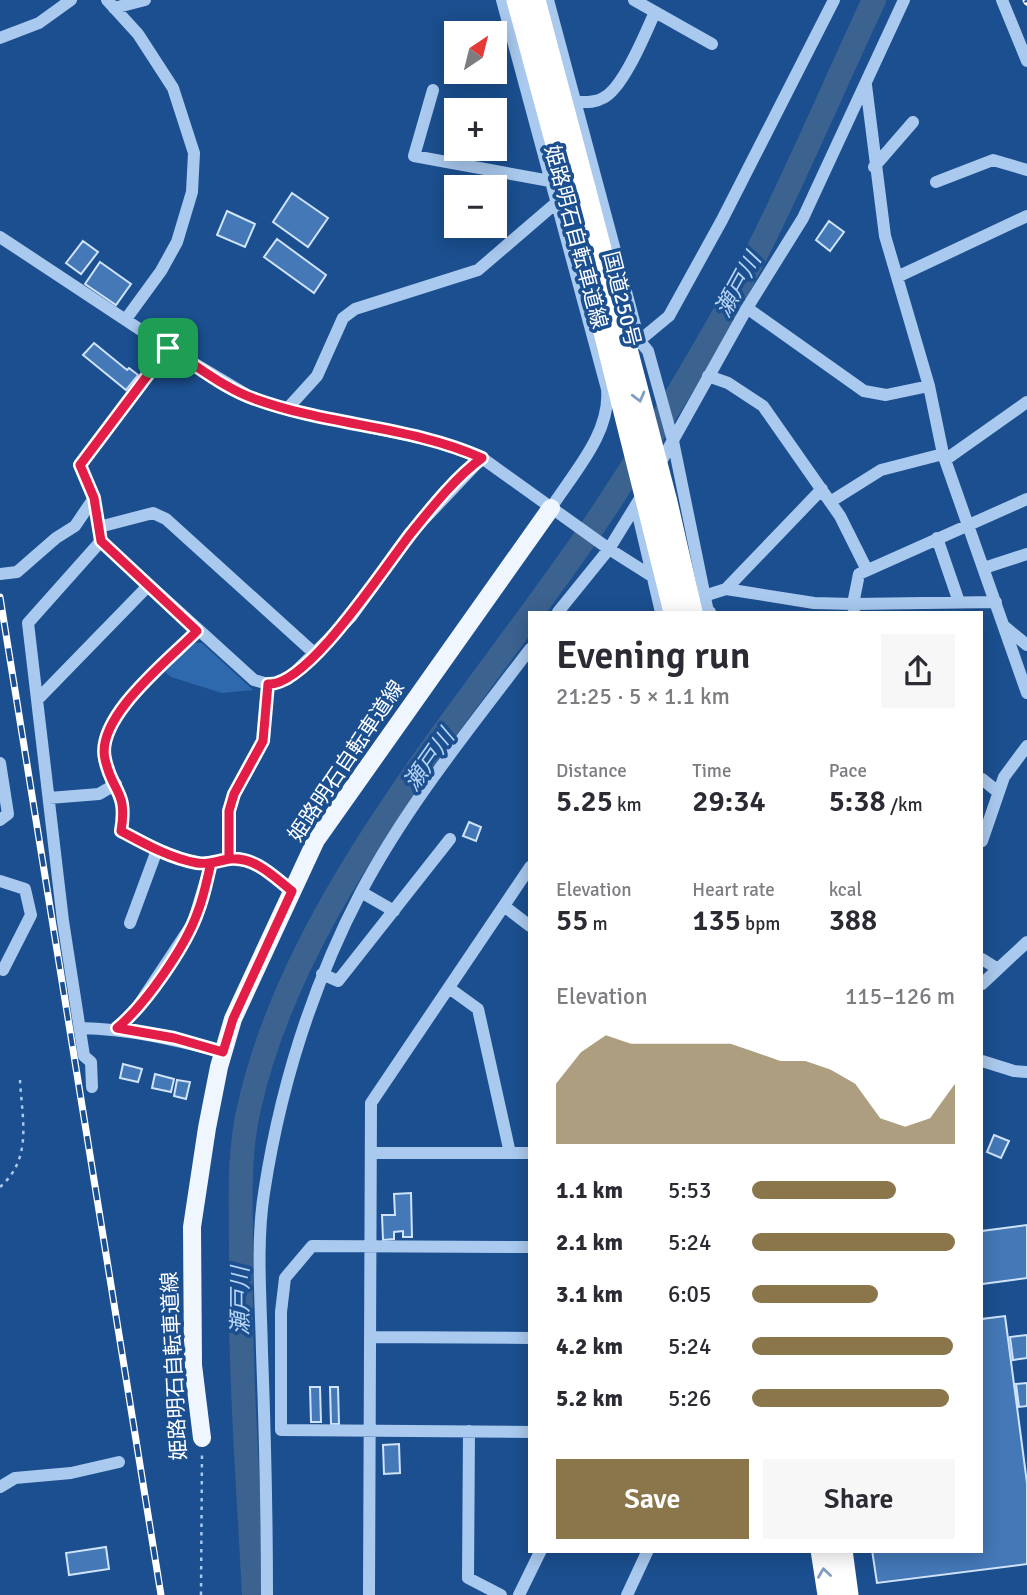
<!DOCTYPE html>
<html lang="en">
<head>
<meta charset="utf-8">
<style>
  :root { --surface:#fff; --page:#f7f7f7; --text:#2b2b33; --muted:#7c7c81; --accent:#8a764a }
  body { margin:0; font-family:Signika,"Noto Sans JP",sans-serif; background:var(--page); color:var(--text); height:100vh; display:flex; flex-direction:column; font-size:26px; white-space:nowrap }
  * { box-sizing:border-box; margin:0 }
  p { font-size:23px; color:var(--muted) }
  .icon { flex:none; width:38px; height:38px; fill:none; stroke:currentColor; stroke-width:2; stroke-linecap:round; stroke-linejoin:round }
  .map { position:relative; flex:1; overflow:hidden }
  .panel { position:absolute; left:528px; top:611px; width:455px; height:942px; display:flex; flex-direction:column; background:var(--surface); border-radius:0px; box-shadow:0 4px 18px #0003 }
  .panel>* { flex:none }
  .needle { width:46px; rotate:35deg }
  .buttons { position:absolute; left:444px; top:21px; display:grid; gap:14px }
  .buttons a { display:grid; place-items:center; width:63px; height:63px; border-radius:0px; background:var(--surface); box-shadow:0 4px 18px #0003; font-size:35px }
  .pin { position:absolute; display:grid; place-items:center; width:60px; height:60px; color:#fff; margin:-30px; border-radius:14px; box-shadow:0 4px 10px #0006 }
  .round { display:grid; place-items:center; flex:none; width:74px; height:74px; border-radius:0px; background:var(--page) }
  .headline { display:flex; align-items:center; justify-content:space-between; height:119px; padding:0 28px }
  h1 { font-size:38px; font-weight:600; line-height:52px }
  .figures { display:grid; grid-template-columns:repeat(3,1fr); gap:10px; height:119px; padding:7px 28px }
  .figures div { display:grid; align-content:center }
  .figures b { font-size:30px; font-weight:600 }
  .figures small { font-size:19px; font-weight:400 }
  .figures p { font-size:19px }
  .chart { height:196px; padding:14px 28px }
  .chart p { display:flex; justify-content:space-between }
  .chart svg { width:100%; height:126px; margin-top:7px; fill:var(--accent); opacity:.7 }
  .button { display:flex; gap:14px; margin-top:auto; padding:14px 28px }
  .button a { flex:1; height:80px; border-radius:0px; background:var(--accent); color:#fff; font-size:28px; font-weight:600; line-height:80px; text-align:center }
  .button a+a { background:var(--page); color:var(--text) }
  ul { padding:0 28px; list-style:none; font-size:23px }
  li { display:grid; grid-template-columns:112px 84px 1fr; align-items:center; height:52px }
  li i { height:18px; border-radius:9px; background:var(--accent) }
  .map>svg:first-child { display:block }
  .green { fill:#2e69ad }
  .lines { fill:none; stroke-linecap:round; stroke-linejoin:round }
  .river { stroke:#3c6290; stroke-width:24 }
  .building { fill:#4478b7; stroke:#cfe3fa; stroke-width:2 }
  .path { stroke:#a9c9ee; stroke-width:2.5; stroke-dasharray:3.5 5; stroke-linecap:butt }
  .minor { stroke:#a9c9ee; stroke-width:12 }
  .major { stroke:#f0f6ff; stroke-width:18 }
  .highway { stroke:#fff; stroke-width:21 }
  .rail-casing { stroke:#fff; stroke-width:7 }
  .rail { stroke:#1b4f8f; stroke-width:4.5; stroke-dasharray:13; stroke-linecap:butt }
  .highway-bridge { stroke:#fff; stroke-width:21 }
  .oneway { stroke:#829ec1 }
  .route-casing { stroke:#fff; stroke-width:14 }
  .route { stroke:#e11d48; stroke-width:9 }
  .labels { text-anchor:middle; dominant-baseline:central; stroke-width:7; stroke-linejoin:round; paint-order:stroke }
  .street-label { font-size:21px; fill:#fff; stroke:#1b4f8f }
  .water-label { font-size:23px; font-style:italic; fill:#b5d3f5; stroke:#1b4f8f }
</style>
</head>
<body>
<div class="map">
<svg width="1027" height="1595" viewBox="0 0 1027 1595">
  <rect width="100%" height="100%" fill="#1b4f8f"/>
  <path class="green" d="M 191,643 L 202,643 L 253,690 L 222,693 L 171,677 L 165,672 Z"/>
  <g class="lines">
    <path class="river" d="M 254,1595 C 248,1480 239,1365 241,1249 C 241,1202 238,1155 249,1108 C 297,891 483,692 605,509 C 664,419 723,323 770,226 C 806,152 839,75 874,0"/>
  </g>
  <path class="building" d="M 292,193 L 328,218 L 308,247 L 273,222 Z
    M 227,211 L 255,224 L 245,247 L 217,235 Z
    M 829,221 L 844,232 L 830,251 L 816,240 Z
    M 277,239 L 326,275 L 314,293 L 264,257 Z
    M 83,241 L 98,252 L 81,274 L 66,263 Z
    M 100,262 L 131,284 L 116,305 L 85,284 Z
    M 94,343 L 127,370 L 129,368 L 138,375 L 126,390 L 83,355 Z
    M 469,822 L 481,827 L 476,841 L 463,836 Z
    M 123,1064 L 142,1069 L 138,1082 L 120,1078 Z
    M 155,1074 L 174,1079 L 171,1092 L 152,1088 Z
    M 177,1080 L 190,1082 L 186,1099 L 174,1096 Z
    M 994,1135 L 1009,1141 L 1001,1158 L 987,1152 Z
    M 411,1193 L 412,1237 L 403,1237 L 403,1231 L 394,1232 L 394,1239 L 383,1240 L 382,1215 L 395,1215 L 394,1194 Z
    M 1027,1225 L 1027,1278 L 982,1284 L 982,1231 Z
    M 1005,1316 L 1027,1483 L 1027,1564 L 877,1583 L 872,1550 L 982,1550 L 982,1319 Z
    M 1027,1335 L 1027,1358 L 1013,1360 L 1010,1337 Z
    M 1027,1383 L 1027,1406 L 1019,1407 L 1016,1384 Z
    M 310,1387 L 320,1387 L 321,1422 L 311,1422 Z
    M 330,1387 L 338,1387 L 339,1424 L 331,1424 Z
    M 399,1444 L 400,1473 L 384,1474 L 383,1445 Z
    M 106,1547 L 109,1569 L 69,1575 L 66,1553 Z"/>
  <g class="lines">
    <path class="path" d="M 0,1187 C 33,1158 22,1120 20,1080
      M 201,1595 L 202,1451"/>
    <path class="minor" d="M 107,0 L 138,34 L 173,88 L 194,153 L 192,192 L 177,242 L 161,271 L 126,319
      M 502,0 L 607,389 C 611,433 574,472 551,508
      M 548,0 L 639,340 L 648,351 L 673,441 L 708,612
      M 634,0 L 712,44
      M 1002,0 L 1027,61
      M 114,8 L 145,0
      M 0,38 L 39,23 L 71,0
      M 866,85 L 885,236 L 929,386 L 943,454 L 1027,693
      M 433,90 L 414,156 L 550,181
      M 576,102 C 585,102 595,103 603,98 C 623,89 646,32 655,12
      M 874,167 L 913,122
      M 936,182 L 993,160 L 1027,170
      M 0,237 L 168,348 L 252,398 L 292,411 L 435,441 L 482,458 L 609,549 L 669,587
      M 897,277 L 1027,216
      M 747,308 L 864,391 L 886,395 L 929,386
      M 634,345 L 669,316 L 722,220 L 834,0
      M 168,348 L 80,465 L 94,498 L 101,541 L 254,680 L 272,685 L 288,679 L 351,617 L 411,533 L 482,458
      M 708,376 L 728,383 L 763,406 L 840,516 L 867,570
      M 287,409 L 317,376 L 343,318 L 355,309 L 478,270 L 556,203
      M 945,460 L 1027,402
      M 658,467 L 747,308 L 803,218 L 904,0
      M 830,502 L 881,470 L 943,454
      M 636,506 L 661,612
      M 99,527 L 153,513 L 166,519 L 314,653
      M 937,538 L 959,602
      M 984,568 L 1027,554
      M 0,574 L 17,572 L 56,538 L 75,526 L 94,498
      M 726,589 L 822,489
      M 704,596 L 726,589 L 814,603 L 853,604 L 859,574 L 1027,499
      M 687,599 L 710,612
      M 854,611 L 853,604 L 996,602
      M 558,612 L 609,549 L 644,492
      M 1005,627 L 1027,645
      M 197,631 C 170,659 95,717 105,759 C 113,793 128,790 121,831 C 145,844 170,858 197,863 C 209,865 218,860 230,859 C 256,857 273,877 292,891
      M 38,699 L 148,586
      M 0,763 L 8,814 L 0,820
      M 982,779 L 998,792
      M 49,798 L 99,794 L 116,784
      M 982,841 L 1004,777 L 1027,746
      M 229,859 L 229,811 L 234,794 L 263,741 L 268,684
      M 0,881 L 25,889 L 31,915 L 3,970
      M 361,892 L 394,911
      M 504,906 L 530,926
      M 130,923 L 157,850
      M 982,959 L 998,969 L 1027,942
      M 322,974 L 338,981 L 450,839
      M 982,984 L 998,969
      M 449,988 L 478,1009 L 510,1153
      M 80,1028 C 130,1029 175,1040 223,1052
      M 117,1028 L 136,1009 L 193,923 L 211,863
      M 982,1061 L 1014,1071 L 1027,1072
      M 92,1087 L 91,1062 L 84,1056 L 63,921 L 28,623 L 101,541
      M 371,1153 L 530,1153
      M 530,1247 L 312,1246 L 285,1278 L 281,1312 L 281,1430 L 530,1432
      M 371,1337 L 530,1338
      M 469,1431 L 468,1578 L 501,1595
      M 0,1487 L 15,1478 L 71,1473 L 119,1462
      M 267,1595 C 267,1514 265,1433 262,1352 C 261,1300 256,1244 264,1193 C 280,1088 312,986 361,892 C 407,805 471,727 530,649
      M 369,1595 L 371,1103 L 530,867
      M 519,1595 L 541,1550
      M 627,1595 L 648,1550"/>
    <path class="major" d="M 202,1438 L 193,1365 L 192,1227 L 207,1128 L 219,1067 L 233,1019 L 316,840 L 551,508"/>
    <path class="highway" d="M 517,0 L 569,192
      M 535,0 L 585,188
      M 821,1550 L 828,1595
      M 842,1550 L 848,1595"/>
    <defs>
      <path id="rail" d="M 1026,0 L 1027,2
        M 0,597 L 161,1595"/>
    </defs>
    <use href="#rail" class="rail-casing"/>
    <use href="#rail" class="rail"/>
    <path class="highway-bridge" d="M 585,188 L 667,502 L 692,612
      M 569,192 L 674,612"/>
  </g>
  <defs><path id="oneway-chevron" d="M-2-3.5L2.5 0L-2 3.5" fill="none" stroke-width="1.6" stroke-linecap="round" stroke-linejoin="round" transform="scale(1.75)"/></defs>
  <g class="oneway">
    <use href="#oneway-chevron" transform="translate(639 397) rotate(75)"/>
    <use href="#oneway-chevron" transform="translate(824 1573) rotate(-98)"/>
  </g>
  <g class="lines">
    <defs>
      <path id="route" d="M 168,348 L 80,465 L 94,498 L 101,541 L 197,631 C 170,659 95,717 105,759 C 112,793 128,790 121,831 C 145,844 170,858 197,863 C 209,865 218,860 230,859 C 256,857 274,877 292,891 L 233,1019 L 223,1052 L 174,1038 L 117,1028 C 145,1005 186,946 198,911 C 204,896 207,879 211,863 L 229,859 L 229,811 L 234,794 L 263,741 L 268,684 C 308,687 387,563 412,532 C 433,506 456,477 482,458 C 411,426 329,426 255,399 C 225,389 195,364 168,348"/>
    </defs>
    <use href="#route" class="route-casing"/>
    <use href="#route" class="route"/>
  </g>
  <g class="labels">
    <g class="street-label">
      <text transform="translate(576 237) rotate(75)">姫路明石自転車道線</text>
      <text transform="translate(622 299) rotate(76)">国道250号</text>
      <text transform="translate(346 761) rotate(-56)">姫路明石自転車道線</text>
      <text transform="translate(174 1366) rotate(-93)">姫路明石自転車道線</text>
    </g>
    <g class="water-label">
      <text transform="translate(738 285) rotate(-61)">瀬戸川</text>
      <text transform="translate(429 760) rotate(-55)">瀬戸川</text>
      <text transform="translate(240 1301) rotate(-90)">瀬戸川</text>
    </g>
  </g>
</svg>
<div class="buttons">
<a><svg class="needle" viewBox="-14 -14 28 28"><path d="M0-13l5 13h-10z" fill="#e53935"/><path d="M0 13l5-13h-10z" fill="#7c7c81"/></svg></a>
<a>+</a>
<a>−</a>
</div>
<div class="pin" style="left:168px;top:348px;background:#1e9e55"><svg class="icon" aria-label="arrive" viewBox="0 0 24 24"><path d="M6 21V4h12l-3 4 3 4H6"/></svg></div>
<section class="panel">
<div class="headline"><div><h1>Evening run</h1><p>21:25 · 5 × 1.1 km</p></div><a class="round"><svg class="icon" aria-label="share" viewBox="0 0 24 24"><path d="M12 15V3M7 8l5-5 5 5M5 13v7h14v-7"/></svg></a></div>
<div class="figures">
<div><p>Distance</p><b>5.25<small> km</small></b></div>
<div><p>Time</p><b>29:34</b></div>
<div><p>Pace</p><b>5:38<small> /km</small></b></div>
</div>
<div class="figures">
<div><p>Elevation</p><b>55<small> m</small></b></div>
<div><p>Heart rate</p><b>135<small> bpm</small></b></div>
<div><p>kcal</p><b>388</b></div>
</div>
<div class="chart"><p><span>Elevation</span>115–126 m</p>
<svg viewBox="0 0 160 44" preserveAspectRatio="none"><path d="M0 44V23L10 12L20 6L30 9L40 9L50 9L60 9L70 9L80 12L90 15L100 15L110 18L120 23L130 35L140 38L150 35L160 23V44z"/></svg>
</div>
<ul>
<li><b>1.1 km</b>5:53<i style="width:71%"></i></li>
<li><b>2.1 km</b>5:24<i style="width:100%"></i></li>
<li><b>3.1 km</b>6:05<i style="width:62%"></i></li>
<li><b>4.2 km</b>5:24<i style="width:99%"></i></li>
<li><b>5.2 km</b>5:26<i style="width:97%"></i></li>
</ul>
<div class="button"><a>Save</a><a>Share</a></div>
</section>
</div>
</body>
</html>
